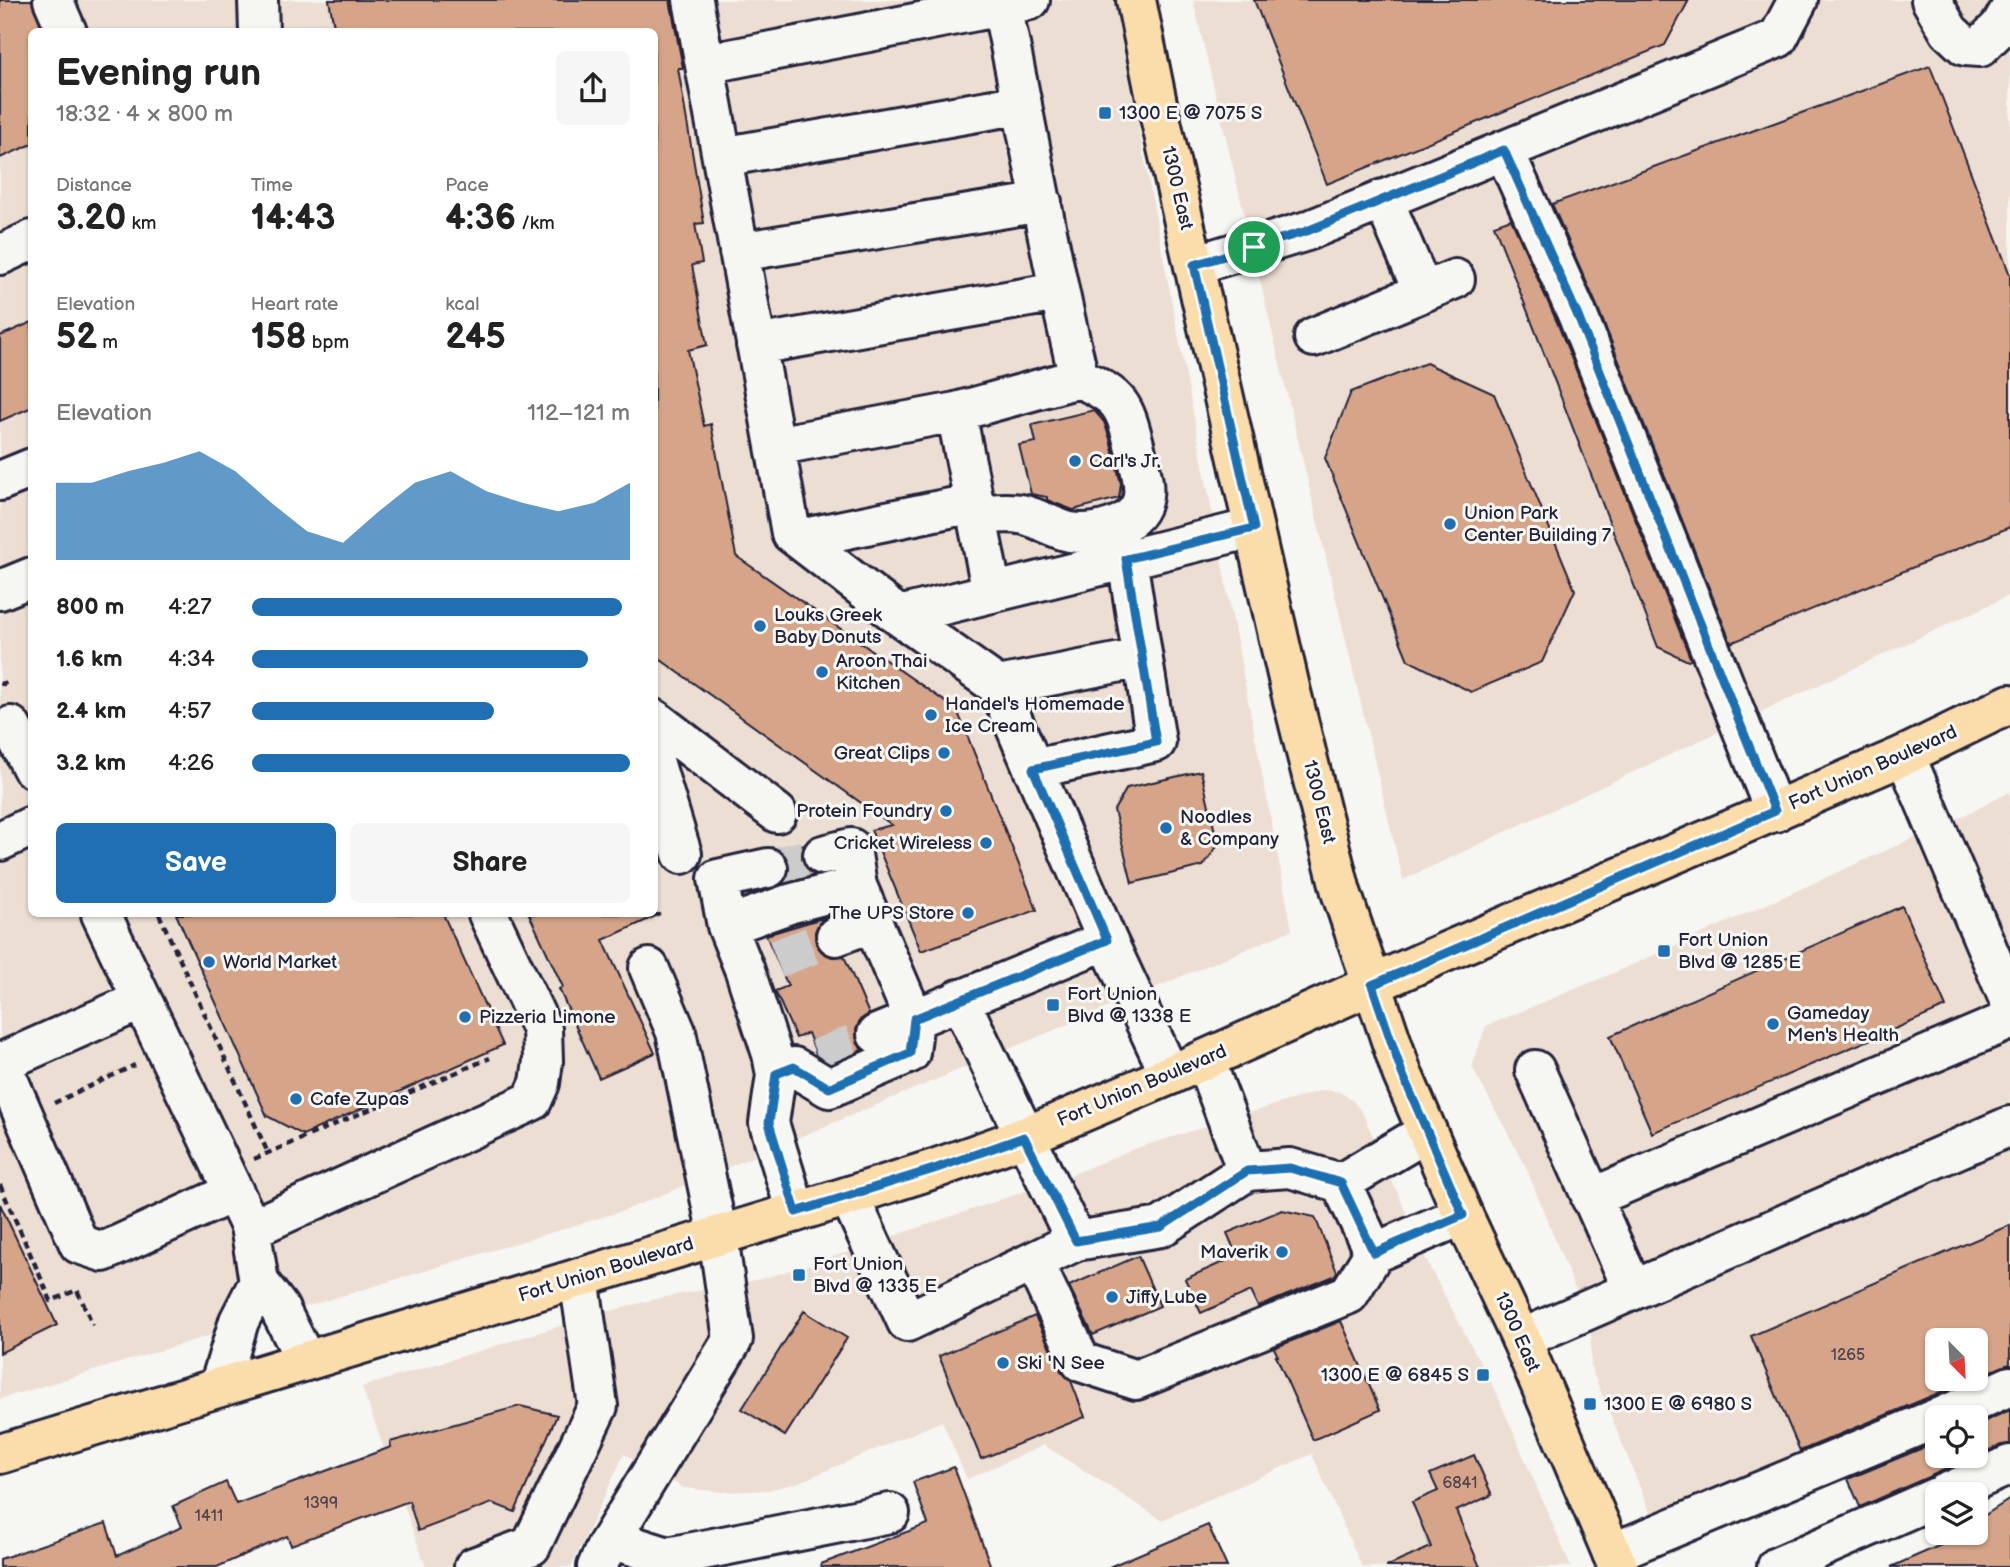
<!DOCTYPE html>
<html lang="en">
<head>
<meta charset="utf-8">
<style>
  :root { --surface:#fff; --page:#f6f6f6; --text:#222; --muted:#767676; --accent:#1f6fb2 }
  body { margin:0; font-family:"Balsamiq Sans",sans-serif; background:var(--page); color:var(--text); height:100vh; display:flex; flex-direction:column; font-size:26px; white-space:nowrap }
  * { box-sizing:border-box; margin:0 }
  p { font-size:23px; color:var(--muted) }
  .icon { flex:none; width:38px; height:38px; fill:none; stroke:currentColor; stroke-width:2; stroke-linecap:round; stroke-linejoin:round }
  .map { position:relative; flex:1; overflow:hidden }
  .sheet { position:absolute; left:28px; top:28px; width:630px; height:889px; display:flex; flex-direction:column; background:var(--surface); border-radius:10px; box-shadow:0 2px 5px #0004 }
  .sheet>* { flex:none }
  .needle { width:46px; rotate:156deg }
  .buttons { position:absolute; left:1925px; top:1328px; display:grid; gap:14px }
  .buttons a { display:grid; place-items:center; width:63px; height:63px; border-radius:10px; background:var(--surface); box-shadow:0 2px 5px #0004; font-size:35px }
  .pin { position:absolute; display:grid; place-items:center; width:60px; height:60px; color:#fff; margin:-30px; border:4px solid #fff; border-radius:50%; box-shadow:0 2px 7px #0007 }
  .round { display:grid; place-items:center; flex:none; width:74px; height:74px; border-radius:10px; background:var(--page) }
  .summary { display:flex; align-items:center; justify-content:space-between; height:119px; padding:0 28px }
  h1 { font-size:38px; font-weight:700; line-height:52px }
  .stats { display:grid; grid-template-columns:repeat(3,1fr); gap:10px; height:119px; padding:7px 28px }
  .stats div { display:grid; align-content:center }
  .stats b { font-size:35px; font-weight:700 }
  .stats small { font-size:19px; font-weight:400 }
  .stats p { font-size:19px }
  .chart { height:196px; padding:14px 28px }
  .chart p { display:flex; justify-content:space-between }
  .chart svg { width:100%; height:126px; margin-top:7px; fill:var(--accent); opacity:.7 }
  .cta { display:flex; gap:14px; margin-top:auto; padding:14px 28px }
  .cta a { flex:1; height:80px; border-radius:10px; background:var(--accent); color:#fff; font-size:28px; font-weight:700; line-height:80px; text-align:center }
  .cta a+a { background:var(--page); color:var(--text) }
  ul { padding:0 28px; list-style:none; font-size:23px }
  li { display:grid; grid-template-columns:112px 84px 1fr; align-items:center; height:52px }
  li i { height:18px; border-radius:9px; background:var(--accent) }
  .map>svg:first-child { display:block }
  .built { fill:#ecded2; fill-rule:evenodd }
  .building { fill:#d6a589; stroke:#22223b; stroke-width:2 }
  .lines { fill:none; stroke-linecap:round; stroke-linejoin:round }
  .minor-tunnel { stroke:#cccccd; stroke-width:38; stroke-dasharray:38 19; stroke-linecap:butt }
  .minor-casing { stroke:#22223b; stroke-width:44 }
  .major-casing { stroke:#22223b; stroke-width:44 }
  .path { stroke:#22223b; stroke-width:4.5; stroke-dasharray:7 5; stroke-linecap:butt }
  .minor { stroke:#f6f6f2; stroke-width:38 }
  .major { stroke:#fbddab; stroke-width:38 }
  .route-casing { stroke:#fff; stroke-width:14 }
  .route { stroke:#1f6fb2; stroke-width:9 }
  .poi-dot { fill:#1f6fb2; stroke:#f6f6f2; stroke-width:2.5 }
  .labels { text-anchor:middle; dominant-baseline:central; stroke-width:6; stroke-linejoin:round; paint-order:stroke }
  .number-label { font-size:16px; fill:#4f434e }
  .poi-label { font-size:19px; fill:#22223b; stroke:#f6f6f2; text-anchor:start }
  .street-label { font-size:19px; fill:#22223b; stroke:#f6f6f2 }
</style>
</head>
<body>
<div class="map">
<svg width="2010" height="1567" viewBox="0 0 2010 1567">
  <rect width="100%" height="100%" fill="#f6f6f2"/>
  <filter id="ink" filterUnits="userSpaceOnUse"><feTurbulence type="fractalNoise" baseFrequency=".0143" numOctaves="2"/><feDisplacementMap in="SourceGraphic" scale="14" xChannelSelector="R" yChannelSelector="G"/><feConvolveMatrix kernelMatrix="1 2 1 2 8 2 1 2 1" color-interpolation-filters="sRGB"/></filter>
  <g filter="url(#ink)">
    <path class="built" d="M 0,0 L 1114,0 L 1292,930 L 626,1210 L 0,1399 ZM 32,32 L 654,32 L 654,914 L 32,914 Z
      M 1193,0 L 2010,0 L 2010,595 L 1403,880 Z
      M 2010,792 L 2010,1403 L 1668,1555 L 1591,1368 L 1591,1328 L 1525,1165 L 1472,1067 L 1486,1026 L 1614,973 L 1967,814 ZM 1937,1340 L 1976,1340 L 1976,1379 L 1937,1379 Z
      M 1323,1090 L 1340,1092 L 1353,1101 L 1363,1114 L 1429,1266 L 1496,1392 L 1571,1567 L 1362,1567 L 1312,1454 L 1162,1520 L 1044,1445 L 967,1479 L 942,1421 L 797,1483 L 768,1490 L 722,1492 L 684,1488 L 624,1454 L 571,1567 L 426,1567 L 362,1387 L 599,1314 L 655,1299 L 761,1279 L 812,1264 L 1061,1179 L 1134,1149 Z"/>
    <path class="building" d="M 0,0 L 32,0 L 43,32 L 32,32 L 32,144 L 0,158 Z
      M 329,0 L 670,0 L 683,68 L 678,68 L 704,223 L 695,224 L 702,263 L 692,265 L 707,345 L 688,350 L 704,426 L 711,424 L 736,556 L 957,710 L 1037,910 L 921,951 L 871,830 L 892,825 L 654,655 L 654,32 L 335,32 Z
      M 1254,0 L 1689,0 L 1665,45 L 1327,184 Z
      M 1930,66 L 2010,275 L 2010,527 L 1731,643 L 1597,306 L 1552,204 Z
      M 1511,219 L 1557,322 L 1691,660 L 1688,661 L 1658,647 L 1494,225 Z
      M 32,322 L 32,407 L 0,421 L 0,336 Z
      M 1426,363 L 1494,394 L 1575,590 L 1542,662 L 1471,692 L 1408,660 L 1325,458 L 1351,392 Z
      M 1094,410 L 1104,422 L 1110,439 L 1121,484 L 1119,498 L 1073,510 L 1047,500 L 1047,497 L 1031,494 L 1019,445 L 1036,442 L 1032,425 Z
      M 1201,771 L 1218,845 L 1203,866 L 1132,883 L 1114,810 L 1127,788 Z
      M 805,844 L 802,850 L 802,861 L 807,870 L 814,875 L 784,883 L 789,874 L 789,864 L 785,854 L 779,850 Z
      M 1902,906 L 1946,1007 L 1652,1133 L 1610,1036 Z
      M 176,914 L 443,914 L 503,1045 L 303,1135 L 267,1116 Z
      M 529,914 L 660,914 L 603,940 L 655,1053 L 599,1078 L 559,989 L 563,987 Z
      M 826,917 L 819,923 L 815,932 L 816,944 L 822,952 L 832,957 L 844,956 L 869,1014 L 860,1020 L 856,1030 L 857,1042 L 862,1050 L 831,1063 L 817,1056 L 808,1033 L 796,1038 L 775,991 L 788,986 L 766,935 Z
      M 0,1204 L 57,1325 L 0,1353 Z
      M 1282,1210 L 1315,1217 L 1337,1272 L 1334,1276 L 1258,1307 L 1251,1291 L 1201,1313 L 1185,1279 L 1237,1256 L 1227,1233 Z
      M 2010,1225 L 2010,1364 L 1976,1377 L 1976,1340 L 1937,1340 L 1937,1379 L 1972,1379 L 1800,1451 L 1751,1336 Z
      M 1138,1256 L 1160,1306 L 1093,1335 L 1069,1286 Z
      M 804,1311 L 847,1338 L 785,1436 L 742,1409 Z
      M 1035,1316 L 1061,1371 L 1071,1381 L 1085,1417 L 981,1459 L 939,1356 Z
      M 1341,1321 L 1380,1410 L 1313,1440 L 1276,1356 L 1278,1356 L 1274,1348 Z
      M 520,1406 L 557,1415 L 515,1512 L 492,1503 L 418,1531 L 409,1501 L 291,1545 L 287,1536 L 217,1567 L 0,1567 L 0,1559 L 106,1523 L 117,1556 L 182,1527 L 173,1506 L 226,1482 L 236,1504 L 391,1447 L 390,1442 Z
      M 2010,1410 L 2010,1444 L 2001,1445 L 1860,1507 L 1848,1479 L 1937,1442 L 1937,1456 L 1976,1456 L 1976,1425 Z
      M 1474,1455 L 1492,1495 L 1456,1511 L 1480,1567 L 1386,1567 L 1431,1547 L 1412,1502 L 1438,1491 L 1430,1474 Z
      M 954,1467 L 991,1567 L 821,1567 L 821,1564 L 928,1524 L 913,1482 Z
      M 2010,1499 L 2010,1567 L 1891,1567 L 1968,1533 L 1976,1533 L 1976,1521 Z
      M 1208,1525 L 1227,1567 L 1109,1567 Z"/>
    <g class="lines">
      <path class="minor-tunnel" d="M 768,868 L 823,855
        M 776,959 L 836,936
        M 818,1058 L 877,1034"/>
      <defs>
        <path id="minor" d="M 53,0 L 67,32
          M 258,0 L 259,32
          M 693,0 L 791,533 L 899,616 L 998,686 L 1107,940
          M 1931,0 L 1949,31 L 1965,46 L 1980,47 L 2000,27 L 2010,10
          M 705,64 L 1002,6 L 1001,0
          M 1504,150 L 1577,314 L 1775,812
          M 722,157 L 1022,104
          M 1383,199 L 1423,292
          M 739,252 L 1042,202
          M 0,255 L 32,240
          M 1194,265 L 1307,231 L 1778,38 L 1798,0
          M 1314,337 L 1455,279
          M 756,345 L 1058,292
          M 775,446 L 956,412
          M 0,481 L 32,468
          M 977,515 C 992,514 1010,511 1025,515 C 1040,519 1053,528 1070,532 C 1093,536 1135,527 1142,501 C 1147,484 1138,464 1135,448 C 1124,404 1121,397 1079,378
          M 799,539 L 974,503
          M 0,590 L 32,577
          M 992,593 L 956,412 L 1079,378 C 1049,255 1028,130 1002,6 L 1030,0
          M 899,616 L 1253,528
          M 998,686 L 1142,658
          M 654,719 L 777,813
          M 11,726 L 32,768
          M 1905,755 L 2010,1002
          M 654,761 L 682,854
          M 1033,769 L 1156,742 L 1127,559
          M 0,841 L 32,826
          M 823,855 L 851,848 L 857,886
          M 101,914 L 250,1226 L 259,1282 L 279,1308 L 306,1361
          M 727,926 L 718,879 L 768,868
          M 836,936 L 873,922
          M 1205,1060 L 1247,1171
          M 0,1063 L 142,1000
          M 1,1063 L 79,1244 L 103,1252 L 234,1192
          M 794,1067 L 829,1088 L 910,1053 L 914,1019 L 877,1034
          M 1535,1070 L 1633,1290
          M 1341,1183 L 1427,1132
          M 849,1196 L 907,1322 L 1076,1241 L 959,999
          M 1591,1198 L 2010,1020
          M 796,1212 L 769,1123 L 776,1075 L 772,1054 L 745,971 L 727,926 L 789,904 L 857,886 L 914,1019 L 1107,940 L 1170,1075
          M 251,1229 L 532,1101 L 540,1083 L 543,1061 L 542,1029 L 488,914
          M 1076,1241 L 1161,1227 L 1247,1171 L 1290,1168 L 1341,1183 L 1374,1253 L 1463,1215
          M 1034,1262 L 1081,1362 L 1136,1380 L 1349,1294 L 1374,1253
          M 1521,1339 L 2010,1126
          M 219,1387 L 239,1321 L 259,1282
          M 1939,1418 L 2010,1386
          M 1944,1494 L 2010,1465
          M 611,1539 L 668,1557 L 890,1513
          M 1612,1553 L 1937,1418
          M 474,1567 L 531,1546 L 598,1406 L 579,1278
          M 597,1567 L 606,1547 L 733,1339 L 718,1236 L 676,1032 L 649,968
          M 1777,1567 L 1937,1497"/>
        <path id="major" d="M 1136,0 L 1158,108 L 1291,692 L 1341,892 L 1402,1073 L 1463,1215 L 1521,1339 L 1618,1567
          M 0,1454 L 849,1196 L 937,1168 L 1024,1137 L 1170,1075 L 1443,953 L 1905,755 L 2010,704"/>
      </defs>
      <use href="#minor" class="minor-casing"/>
      <use href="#major" class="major-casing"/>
      <path class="path" d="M 0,684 L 4,683 L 7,690
        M 159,914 L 268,1153
        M 54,1103 L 135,1065
        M 254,1159 L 490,1058
        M 0,1185 L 51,1301 L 77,1290 L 93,1325"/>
      <use href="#minor" class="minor"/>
      <use href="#major" class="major"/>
    </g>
  </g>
  <g class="lines" filter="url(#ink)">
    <defs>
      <path id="route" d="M 1504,150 L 1577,314 L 1775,811 L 1372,985 L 1402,1073 L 1463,1215 L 1374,1253 L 1341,1183 L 1290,1168 L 1247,1171 L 1161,1227 L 1076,1241 L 1024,1137 L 937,1168 L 796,1212 L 769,1123 L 776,1074 L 794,1067 L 829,1088 L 910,1053 L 914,1019 L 1107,940 L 1033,769 L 1156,742 L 1126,559 L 1254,528 L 1194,265 L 1307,231 Z"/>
    </defs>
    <use href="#route" class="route-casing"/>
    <use href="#route" class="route"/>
  </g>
  <g class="poi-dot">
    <rect x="1098" y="106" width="14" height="14" rx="3.5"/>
    <circle cx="1075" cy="461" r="7"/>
    <circle cx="1450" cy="524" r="7"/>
    <circle cx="760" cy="626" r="7"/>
    <circle cx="822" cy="672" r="7"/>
    <circle cx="931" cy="715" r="7"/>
    <circle cx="944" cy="753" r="7"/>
    <circle cx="946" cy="811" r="7"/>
    <circle cx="1166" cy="828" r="7"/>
    <circle cx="986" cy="843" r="7"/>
    <circle cx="968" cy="913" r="7"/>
    <rect x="1657" y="944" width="14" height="14" rx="3.5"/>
    <circle cx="209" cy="962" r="7"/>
    <rect x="1046" y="998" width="14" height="14" rx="3.5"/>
    <circle cx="465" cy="1017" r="7"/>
    <circle cx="1773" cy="1024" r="7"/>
    <circle cx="296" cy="1099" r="7"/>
    <circle cx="1282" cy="1252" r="7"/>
    <rect x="792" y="1268" width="14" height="14" rx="3.5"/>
    <circle cx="1112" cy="1297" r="7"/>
    <circle cx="1003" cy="1363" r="7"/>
    <rect x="1476" y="1368" width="14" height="14" rx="3.5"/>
    <rect x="1583" y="1397" width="14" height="14" rx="3.5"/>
  </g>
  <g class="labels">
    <g class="number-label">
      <text x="1848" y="1355">1265</text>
      <text x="1460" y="1483">6841</text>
      <text x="321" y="1503">1399</text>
      <text x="209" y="1516">1411</text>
    </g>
    <g class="poi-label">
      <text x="1119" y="113">1300 E @ 7075 S</text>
      <text x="1089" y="461">Carl's Jr.</text>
      <text x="1464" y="513">Union Park<tspan x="1464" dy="22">Center Building 7</tspan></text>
      <text x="774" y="615">Louks Greek<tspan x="774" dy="22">Baby Donuts</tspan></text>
      <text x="836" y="661">Aroon Thai<tspan x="836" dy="22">Kitchen</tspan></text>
      <text x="945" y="704">Handel's Homemade<tspan x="945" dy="22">Ice Cream</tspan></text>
      <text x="930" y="753" text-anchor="end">Great Clips</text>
      <text x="932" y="811" text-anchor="end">Protein Foundry</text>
      <text x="1180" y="817">Noodles<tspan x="1180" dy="22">&amp; Company</tspan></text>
      <text x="972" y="843" text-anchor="end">Cricket Wireless</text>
      <text x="954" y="913" text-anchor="end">The UPS Store</text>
      <text x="1678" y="940">Fort Union<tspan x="1678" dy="22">Blvd @ 1285 E</tspan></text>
      <text x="223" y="962">World Market</text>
      <text x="1067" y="994">Fort Union<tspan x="1067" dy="22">Blvd @ 1338 E</tspan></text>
      <text x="1787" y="1013">Gameday<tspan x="1787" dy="22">Men's Health</tspan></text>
      <text x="479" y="1017">Pizzeria Limone</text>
      <text x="310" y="1099">Cafe Zupas</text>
      <text x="1268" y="1252" text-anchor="end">Maverik</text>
      <text x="813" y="1264">Fort Union<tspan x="813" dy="22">Blvd @ 1335 E</tspan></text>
      <text x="1126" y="1297">Jiffy Lube</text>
      <text x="1017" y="1363">Ski 'N See</text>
      <text x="1469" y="1375" text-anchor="end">1300 E @ 6845 S</text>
      <text x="1604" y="1404">1300 E @ 6980 S</text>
    </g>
    <g class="street-label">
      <text transform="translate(1177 188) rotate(77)">1300 East</text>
      <text transform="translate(1873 768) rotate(-24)">Fort Union Boulevard</text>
      <text transform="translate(1319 802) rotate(76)">1300 East</text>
      <text transform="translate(1142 1086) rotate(-23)">Fort Union Boulevard</text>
      <text transform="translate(606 1270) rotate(-17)">Fort Union Boulevard</text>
      <text transform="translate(1517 1332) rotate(66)">1300 East</text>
    </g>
  </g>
</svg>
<div class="buttons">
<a><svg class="needle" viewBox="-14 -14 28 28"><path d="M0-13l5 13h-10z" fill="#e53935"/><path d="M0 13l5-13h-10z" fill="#767676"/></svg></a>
<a><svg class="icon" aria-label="locate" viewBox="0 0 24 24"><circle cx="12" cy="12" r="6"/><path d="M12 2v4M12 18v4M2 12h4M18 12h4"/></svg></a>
<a><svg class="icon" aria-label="layers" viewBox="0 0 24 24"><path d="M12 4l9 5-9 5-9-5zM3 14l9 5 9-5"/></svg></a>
</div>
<div class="pin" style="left:1254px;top:247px;background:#1e9e55"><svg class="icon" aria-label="arrive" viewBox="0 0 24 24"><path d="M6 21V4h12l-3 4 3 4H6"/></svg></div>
<section class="sheet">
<div class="summary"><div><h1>Evening run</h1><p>18:32 · 4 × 800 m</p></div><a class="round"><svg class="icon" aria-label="share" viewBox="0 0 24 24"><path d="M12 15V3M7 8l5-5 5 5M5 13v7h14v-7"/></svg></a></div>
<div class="stats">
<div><p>Distance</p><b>3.20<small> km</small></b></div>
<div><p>Time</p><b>14:43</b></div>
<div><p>Pace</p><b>4:36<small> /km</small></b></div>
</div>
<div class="stats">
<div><p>Elevation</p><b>52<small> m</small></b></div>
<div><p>Heart rate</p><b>158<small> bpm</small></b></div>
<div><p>kcal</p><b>245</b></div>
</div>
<div class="chart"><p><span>Elevation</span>112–121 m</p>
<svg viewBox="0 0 160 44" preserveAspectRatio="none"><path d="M0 44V17L10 17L20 13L30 10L40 6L50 13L60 24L70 34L80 38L90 27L100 17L110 13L120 20L130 24L140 27L150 24L160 17V44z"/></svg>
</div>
<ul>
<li><b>800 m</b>4:27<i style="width:98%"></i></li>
<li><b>1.6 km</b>4:34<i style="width:89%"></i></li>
<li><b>2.4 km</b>4:57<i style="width:64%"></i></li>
<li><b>3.2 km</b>4:26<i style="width:100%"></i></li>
</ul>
<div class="cta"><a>Save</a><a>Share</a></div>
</section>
</div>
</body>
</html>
